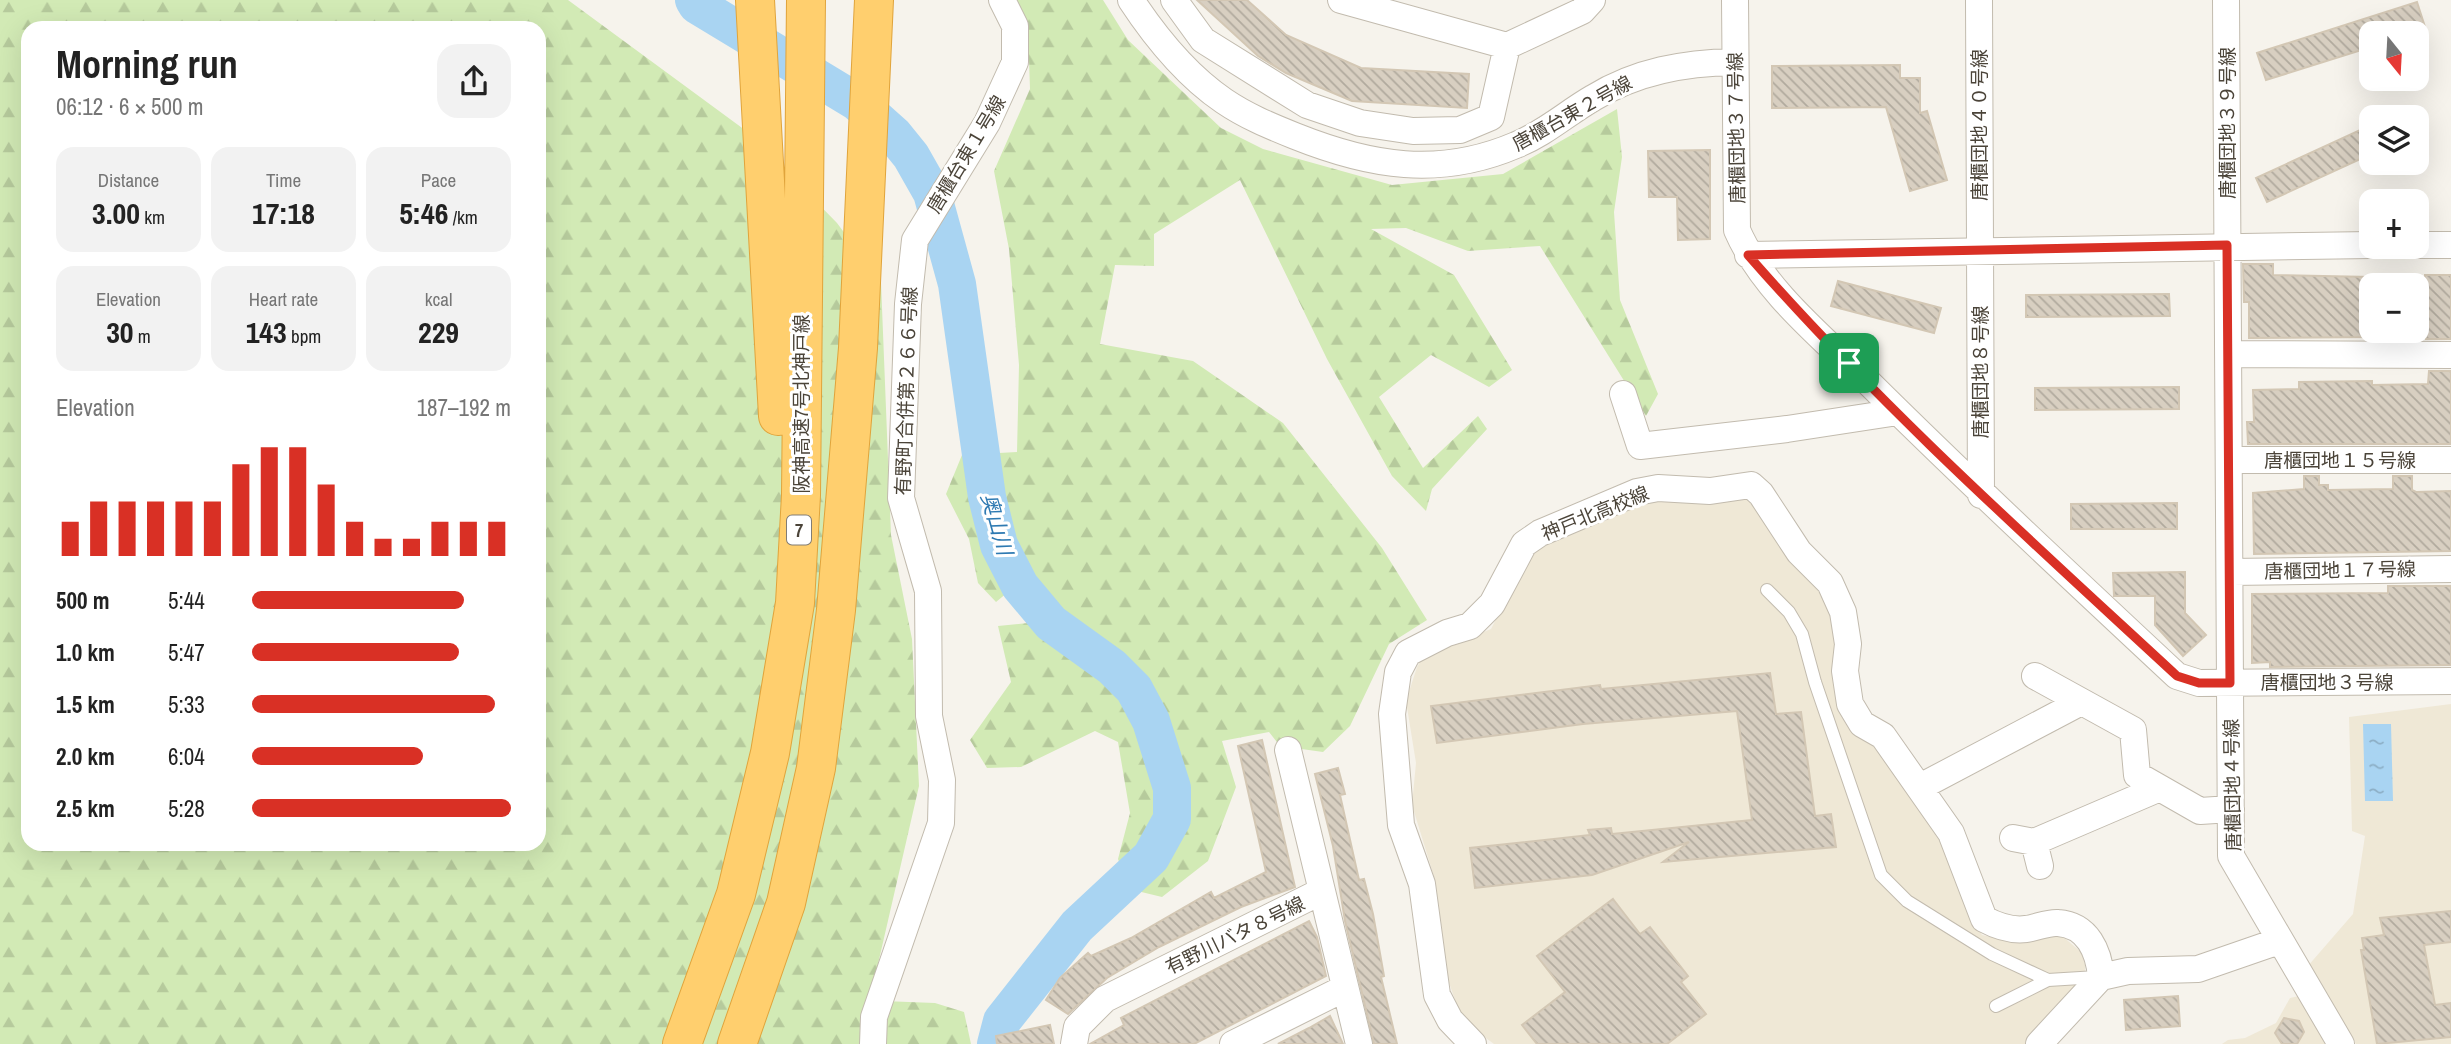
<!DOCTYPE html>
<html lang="en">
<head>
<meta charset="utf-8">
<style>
  :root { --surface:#fff; --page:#f2f2f2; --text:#222; --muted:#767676; --accent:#d93025 }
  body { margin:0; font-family:"Archivo Narrow","Noto Sans JP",sans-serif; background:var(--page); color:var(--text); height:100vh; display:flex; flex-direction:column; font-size:26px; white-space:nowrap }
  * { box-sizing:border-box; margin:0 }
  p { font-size:23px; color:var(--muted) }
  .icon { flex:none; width:38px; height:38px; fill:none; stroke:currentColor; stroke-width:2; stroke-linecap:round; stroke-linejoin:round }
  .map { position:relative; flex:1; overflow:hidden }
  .panel { position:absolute; left:21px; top:21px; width:525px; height:830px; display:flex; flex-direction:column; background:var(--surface); border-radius:21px; box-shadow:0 7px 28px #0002 }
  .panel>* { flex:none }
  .needle { width:46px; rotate:162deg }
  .fabs { position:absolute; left:2359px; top:21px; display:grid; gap:14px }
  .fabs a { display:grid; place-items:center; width:70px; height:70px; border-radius:14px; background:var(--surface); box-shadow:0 7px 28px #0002; font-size:35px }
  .pin { position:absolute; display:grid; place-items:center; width:60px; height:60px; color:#fff; margin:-30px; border-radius:14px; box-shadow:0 4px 10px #0006 }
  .round { display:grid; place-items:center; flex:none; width:74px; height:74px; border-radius:21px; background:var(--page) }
  .overview { display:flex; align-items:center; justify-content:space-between; height:119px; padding:0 35px }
  h1 { font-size:38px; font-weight:700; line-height:52px }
  .figures { display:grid; grid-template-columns:repeat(3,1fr); gap:10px; height:119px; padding:7px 35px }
  .figures div { display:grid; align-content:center; border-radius:18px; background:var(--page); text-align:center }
  .figures b { font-size:30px; font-weight:700 }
  .figures small { font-size:19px; font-weight:400 }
  .figures p { font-size:19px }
  .chart { height:196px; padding:14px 35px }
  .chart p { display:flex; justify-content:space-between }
  .chart svg { width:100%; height:126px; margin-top:7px; stroke:var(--accent); stroke-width:6 }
  ul { padding:0 35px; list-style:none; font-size:23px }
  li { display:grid; grid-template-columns:112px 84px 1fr; align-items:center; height:52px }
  li i { height:18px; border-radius:9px; background:var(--accent) }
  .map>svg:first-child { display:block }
  .education { fill:#efe8d6 }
  .forest { fill:url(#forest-firs); fill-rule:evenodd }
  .water { fill:url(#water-ripples) }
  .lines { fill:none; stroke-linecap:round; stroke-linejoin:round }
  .river { stroke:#a9d4f2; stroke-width:38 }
  .building { fill:url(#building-back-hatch); stroke:#d3c7b4; stroke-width:2 }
  .service-casing { stroke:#c2bbae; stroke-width:14 }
  .minor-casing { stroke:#c2bbae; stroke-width:28 }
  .motorway-casing { stroke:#e0a43c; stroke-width:40 }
  .service { stroke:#fff; stroke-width:12 }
  .minor { stroke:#fff; stroke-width:26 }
  .motorway { stroke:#ffcf6e; stroke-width:38 }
  .route-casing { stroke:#fff; stroke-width:14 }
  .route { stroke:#d93025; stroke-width:9 }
  .labels { text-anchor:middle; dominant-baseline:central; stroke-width:6; stroke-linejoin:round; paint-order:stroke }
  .shield { fill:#fff; stroke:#817c74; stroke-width:2 }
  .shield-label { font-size:18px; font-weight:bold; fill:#4b4439 }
  .street-label { font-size:19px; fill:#4b4439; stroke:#fff }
  .water-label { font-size:21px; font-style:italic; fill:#2e7ab2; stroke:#fff }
</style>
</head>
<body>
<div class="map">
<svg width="2451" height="1044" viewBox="0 0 2451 1044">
  <defs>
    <pattern id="forest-firs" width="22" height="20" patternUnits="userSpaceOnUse" patternTransform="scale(1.75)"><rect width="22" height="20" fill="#d2eab5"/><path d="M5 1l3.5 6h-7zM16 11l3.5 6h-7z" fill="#b6ca9c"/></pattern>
    <pattern id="water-ripples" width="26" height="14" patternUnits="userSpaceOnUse" patternTransform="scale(1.75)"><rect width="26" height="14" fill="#a9d4f2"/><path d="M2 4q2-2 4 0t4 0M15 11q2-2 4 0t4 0" fill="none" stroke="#8caec5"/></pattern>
    <pattern id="building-back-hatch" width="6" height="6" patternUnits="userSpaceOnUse" patternTransform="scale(1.75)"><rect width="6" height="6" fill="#d8cfc1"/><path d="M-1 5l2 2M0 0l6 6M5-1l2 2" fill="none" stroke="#b1aa9e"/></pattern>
  </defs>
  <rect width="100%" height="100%" fill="#f6f3ec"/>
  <path class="education" d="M 1745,489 L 1828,589 L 1871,741 L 1952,848 L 1972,920 L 1982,935 L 2000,939 L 2061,935 L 2081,952 L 2085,965 L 2085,983 L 2032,1044 L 1494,1044 L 1471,1027 L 1458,1008 L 1448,980 L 1435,880 L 1412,805 L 1416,763 L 1406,701 L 1417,667 L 1424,656 L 1491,629 L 1533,547 L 1617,507 Z
    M 2451,704 L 2451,1044 L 2356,1044 L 2307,967 L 2353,914 L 2365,836 L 2352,831 L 2349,717 Z
    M 2303,995 L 2334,1044 L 2222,1044 L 2228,1040 L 2245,1038 L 2276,1023 L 2290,998 Z"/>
  <path class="forest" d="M 0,0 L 568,0 L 749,133 L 837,223 L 881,282 L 891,535 L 912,639 L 919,786 L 875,977 L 866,1044 L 0,1044 ZM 28,28 L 539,28 L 539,844 L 28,844 Z
    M 1017,0 L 1103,0 L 1128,40 L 1221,128 L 1263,149 L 1392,185 L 1503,174 L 1617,109 L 1622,157 L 1614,212 L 1620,300 L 1658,394 L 1646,416 L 1540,246 L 1468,251 L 1406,228 L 1371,229 L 1454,275 L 1512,370 L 1489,387 L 1431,355 L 1379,397 L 1423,468 L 1478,416 L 1487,429 L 1432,489 L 1426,511 L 1392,476 L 1327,359 L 1240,180 L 1154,234 L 1154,266 L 1115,265 L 1100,344 L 1193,361 L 1283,423 L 1382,548 L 1427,620 L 1389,644 L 1350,726 L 1323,752 L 1280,746 L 1269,732 L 1222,741 L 1236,787 L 1208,861 L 1162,897 L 1129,889 L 1118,859 L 1130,813 L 1118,742 L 1095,731 L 1021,767 L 987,768 L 970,740 L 1011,682 L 998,626 L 1028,623 L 1049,596 L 1025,578 L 996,602 L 978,583 L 969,539 L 946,494 L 962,455 L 1017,452 L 1019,365 L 1009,249 L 994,171 L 1030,89 L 1028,30 Z
    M 883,1001 L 935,1003 L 964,1012 L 971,1044 L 880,1044 Z"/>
  <path class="water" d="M 2363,724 L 2391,724 L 2393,801 L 2365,801 Z"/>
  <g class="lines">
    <path class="river" d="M 694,0 L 697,5 L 857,102 L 894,135 L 911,156 L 932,193 L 957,284 L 987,497 L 999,545 L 1020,586 L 1051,623 L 1112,667 L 1134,689 L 1151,721 L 1172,788 L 1172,819 L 1151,857 L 1077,926 L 1002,1021 L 996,1044"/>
  </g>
  <path class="building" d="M 1197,0 L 1247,0 L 1286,35 L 1361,68 L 1469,74 L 1467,108 L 1352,101 L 1286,73 L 1258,56 Z
    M 2417,2 L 2426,30 L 2416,33 L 2371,33 L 2371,47 L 2266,80 L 2257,53 Z
    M 1900,65 L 1900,78 L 1920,78 L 1920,113 L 1927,111 L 1947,180 L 1910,191 L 1886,107 L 1772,108 L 1772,66 Z
    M 2371,125 L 2371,154 L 2267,202 L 2256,178 Z
    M 1710,150 L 1710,239 L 1678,240 L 1677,197 L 1649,197 L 1648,151 Z
    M 2243,264 L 2273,264 L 2273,275 L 2371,277 L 2371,337 L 2249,338 L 2249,302 L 2244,302 Z
    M 2425,275 L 2451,275 L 2451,339 L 2426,339 Z
    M 1838,281 L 1941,308 L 1934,333 L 1831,306 Z
    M 2169,294 L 2170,316 L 2026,317 L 2026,295 Z
    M 2429,371 L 2451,371 L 2451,444 L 2248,444 L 2247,422 L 2254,422 L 2253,390 L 2299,389 L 2299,382 L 2372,381 L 2372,385 L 2428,384 Z
    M 2179,387 L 2179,409 L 2035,410 L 2035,388 Z
    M 2304,476 L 2319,476 L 2319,485 L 2328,485 L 2328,490 L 2393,489 L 2393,476 L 2412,476 L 2412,490 L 2416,492 L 2451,491 L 2451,551 L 2254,554 L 2253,493 L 2304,489 Z
    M 2177,503 L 2177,529 L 2071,529 L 2071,504 Z
    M 2185,572 L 2185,613 L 2206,635 L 2183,656 L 2155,625 L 2155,596 L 2114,596 L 2113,573 Z
    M 2388,586 L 2451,586 L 2451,665 L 2270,667 L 2270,662 L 2252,663 L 2252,594 L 2388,593 Z
    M 1770,673 L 1776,714 L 1801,712 L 1815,816 L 1831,814 L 1836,847 L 1663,862 L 1689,842 L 1592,875 L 1475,888 L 1470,848 L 1590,835 L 1588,830 L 1611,828 L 1612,834 L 1752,820 L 1737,711 L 1583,724 L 1437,743 L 1431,706 L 1600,685 L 1601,689 Z
    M 1262,740 L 1295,887 L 1241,907 L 1159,947 L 1107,978 L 1068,1014 L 1046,1000 L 1060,978 L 1088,953 L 1091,956 L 1131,938 L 1211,892 L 1214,898 L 1266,872 L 1238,746 Z
    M 1338,768 L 1345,794 L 1340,795 L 1359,880 L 1364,879 L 1373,914 L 1384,976 L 1381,977 L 1397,1044 L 1374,1044 L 1345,921 L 1333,846 L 1315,774 Z
    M 1613,899 L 1640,934 L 1650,927 L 1688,976 L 1681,982 L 1706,1014 L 1667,1044 L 1537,1044 L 1522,1025 L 1565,992 L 1537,956 Z
    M 2451,911 L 2451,942 L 2424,945 L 2435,1005 L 2451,1003 L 2451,1037 L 2377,1044 L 2361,950 L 2364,950 L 2362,938 L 2384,935 L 2380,918 Z
    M 1309,921 L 1317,937 L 1326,976 L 1194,1044 L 1090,1044 L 1124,1025 L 1121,1018 Z
    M 2178,996 L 2180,1026 L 2126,1030 L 2124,1000 Z
    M 1330,1016 L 1343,1044 L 1278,1044 L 1309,1028 Z
    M 2284,1018 L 2299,1021 L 2304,1032 L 2297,1044 L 2282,1044 L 2275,1033 Z
    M 1050,1025 L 1054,1044 L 997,1044 L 996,1036 Z"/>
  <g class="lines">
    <defs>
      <path id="service" d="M 1767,590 L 1789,612 L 1802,634 L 1815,682 L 1881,875 L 1907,901 L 1992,954 L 2048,980 L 2097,977
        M 1996,1006 L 2048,980"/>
      <path id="minor" d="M 1131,0 C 1156,38 1186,75 1224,101 C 1246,116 1270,126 1295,136 C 1370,166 1439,178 1516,145 C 1544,134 1567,113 1593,98 C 1637,71 1684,63 1735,62
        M 1174,0 L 1203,40 L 1307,105 L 1360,123 L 1413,131 L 1460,130 L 1491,117 L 1507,46
        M 1341,0 L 1507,46 L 1582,11 L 1592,0
        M 1735,0 L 1737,230 C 1763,290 1822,337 1868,382 C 1969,482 2073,579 2177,676 L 2199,683 L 2451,681
        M 1979,0 L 1981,495
        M 2226,0 L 2231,856 L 2341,1044
        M 2417,245 L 2451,245
        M 1748,255 L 2371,245
        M 2228,354 L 2451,355
        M 1623,394 L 1640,446 L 1787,429 L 1898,412
        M 2229,460 L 2451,460
        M 2230,572 L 2451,569
        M 2035,676 L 2133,730 L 2137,775 L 2200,811 L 2231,809
        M 1920,787 L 2081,702
        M 2013,838 L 2034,842 L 2040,866
        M 2034,842 L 2160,788
        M 1322,891 L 1359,1044
        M 873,1044 L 874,1017 L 941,823 L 942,780 L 929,716 L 928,591 L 901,498 L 908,304 L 915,240 L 987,123 L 1015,62 L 1015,26 L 1002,0
        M 1074,1044 L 1077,1027 L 1105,999 L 1322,891 L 1288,750
        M 1233,1044 L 1345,988
        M 1473,1044 L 1450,1020 L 1437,995 L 1422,884 L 1401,825 L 1392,714 L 1398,672 L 1408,653 L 1447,633 L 1470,626 L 1492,604 L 1524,544 L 1540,533 L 1637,492 L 1658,488 L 1710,491 L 1751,485 L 1761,494 L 1799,552 L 1830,583 L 1843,612 L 1848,644 L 1845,671 L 1850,704 L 1862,724 L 1883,736 L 1951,833 L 1984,919 C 1997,926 2010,931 2026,929 C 2036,928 2048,922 2058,923 C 2088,925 2099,952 2101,977 L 2128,971 L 2198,969 L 2279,941
        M 2039,1044 L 2101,977"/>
      <path id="motorway" d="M 755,0 L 778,416
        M 682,1044 L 736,894 L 770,753 L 795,603 L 801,495 L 806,0
        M 737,1044 L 786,903 L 816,768 L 836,610 L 858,348 L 874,0"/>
    </defs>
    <use href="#service" class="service-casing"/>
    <use href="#minor" class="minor-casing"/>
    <use href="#motorway" class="motorway-casing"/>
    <use href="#service" class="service"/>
    <use href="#minor" class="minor"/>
    <use href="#motorway" class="motorway"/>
  </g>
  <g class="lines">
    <defs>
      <path id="route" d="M 2227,245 L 2230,683 L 2199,683 L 2177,676 C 2030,540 1880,406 1748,255 Z"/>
    </defs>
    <use href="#route" class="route-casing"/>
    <use href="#route" class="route"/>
  </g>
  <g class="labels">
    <rect class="shield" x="787" y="515.5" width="24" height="29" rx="5"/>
    <g class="shield-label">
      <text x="799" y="530">7</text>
    </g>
    <g class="street-label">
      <text transform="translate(1572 113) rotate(-29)">唐櫃台東２号線</text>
      <text transform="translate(2227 123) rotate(-90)">唐櫃団地３９号線</text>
      <text transform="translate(1979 125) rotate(-90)">唐櫃団地４０号線</text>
      <text transform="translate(1736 128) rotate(-91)">唐櫃団地３７号線</text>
      <text transform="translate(966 154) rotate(-59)">唐櫃台東１号線</text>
      <text transform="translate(1980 372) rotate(-90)">唐櫃団地８号線</text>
      <text transform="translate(906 391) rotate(-88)">有野町合併第２６６号線</text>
      <text transform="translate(801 404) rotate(-90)">阪神高速7号北神戸線</text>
      <text x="2340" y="460">唐櫃団地１５号線</text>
      <text transform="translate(1595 513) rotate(-22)">神戸北高校線</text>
      <text transform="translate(2340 570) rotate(-1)">唐櫃団地１７号線</text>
      <text x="2327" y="682">唐櫃団地３号線</text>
      <text transform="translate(2232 785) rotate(-91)">唐櫃団地４号線</text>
      <text transform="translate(1235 935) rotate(-26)">有野川バタ８号線</text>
    </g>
    <g class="water-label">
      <text transform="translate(997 524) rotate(74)">奥山川</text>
    </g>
  </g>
</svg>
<div class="fabs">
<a><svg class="needle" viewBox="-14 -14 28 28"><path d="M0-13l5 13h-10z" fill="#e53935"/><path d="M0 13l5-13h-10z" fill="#767676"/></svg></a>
<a><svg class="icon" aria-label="layers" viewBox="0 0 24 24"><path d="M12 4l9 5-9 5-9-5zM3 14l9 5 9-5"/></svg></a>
<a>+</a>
<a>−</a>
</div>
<div class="pin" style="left:1849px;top:363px;background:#1e9e55"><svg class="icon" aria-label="arrive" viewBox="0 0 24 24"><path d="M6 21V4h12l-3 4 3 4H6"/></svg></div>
<section class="panel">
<div class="overview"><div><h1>Morning run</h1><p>06:12 · 6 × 500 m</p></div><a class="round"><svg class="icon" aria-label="share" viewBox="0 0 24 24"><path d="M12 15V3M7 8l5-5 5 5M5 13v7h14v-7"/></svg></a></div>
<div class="figures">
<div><p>Distance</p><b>3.00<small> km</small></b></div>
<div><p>Time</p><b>17:18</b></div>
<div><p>Pace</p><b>5:46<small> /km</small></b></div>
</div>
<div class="figures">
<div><p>Elevation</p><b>30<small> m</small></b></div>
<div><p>Heart rate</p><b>143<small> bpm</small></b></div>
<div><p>kcal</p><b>229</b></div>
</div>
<div class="chart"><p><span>Elevation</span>187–192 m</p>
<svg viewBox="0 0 160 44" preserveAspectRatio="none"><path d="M5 44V32M15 44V25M25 44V25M35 44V25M45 44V25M55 44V25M65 44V12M75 44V6M85 44V6M95 44V19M105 44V32M115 44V38M125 44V38M135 44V32M145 44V32M155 44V32"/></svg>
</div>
<ul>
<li><b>500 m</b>5:44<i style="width:82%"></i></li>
<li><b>1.0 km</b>5:47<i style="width:80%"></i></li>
<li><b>1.5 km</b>5:33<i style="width:94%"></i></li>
<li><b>2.0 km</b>6:04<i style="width:66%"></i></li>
<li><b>2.5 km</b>5:28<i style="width:100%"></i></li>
</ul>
</section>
</div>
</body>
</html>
